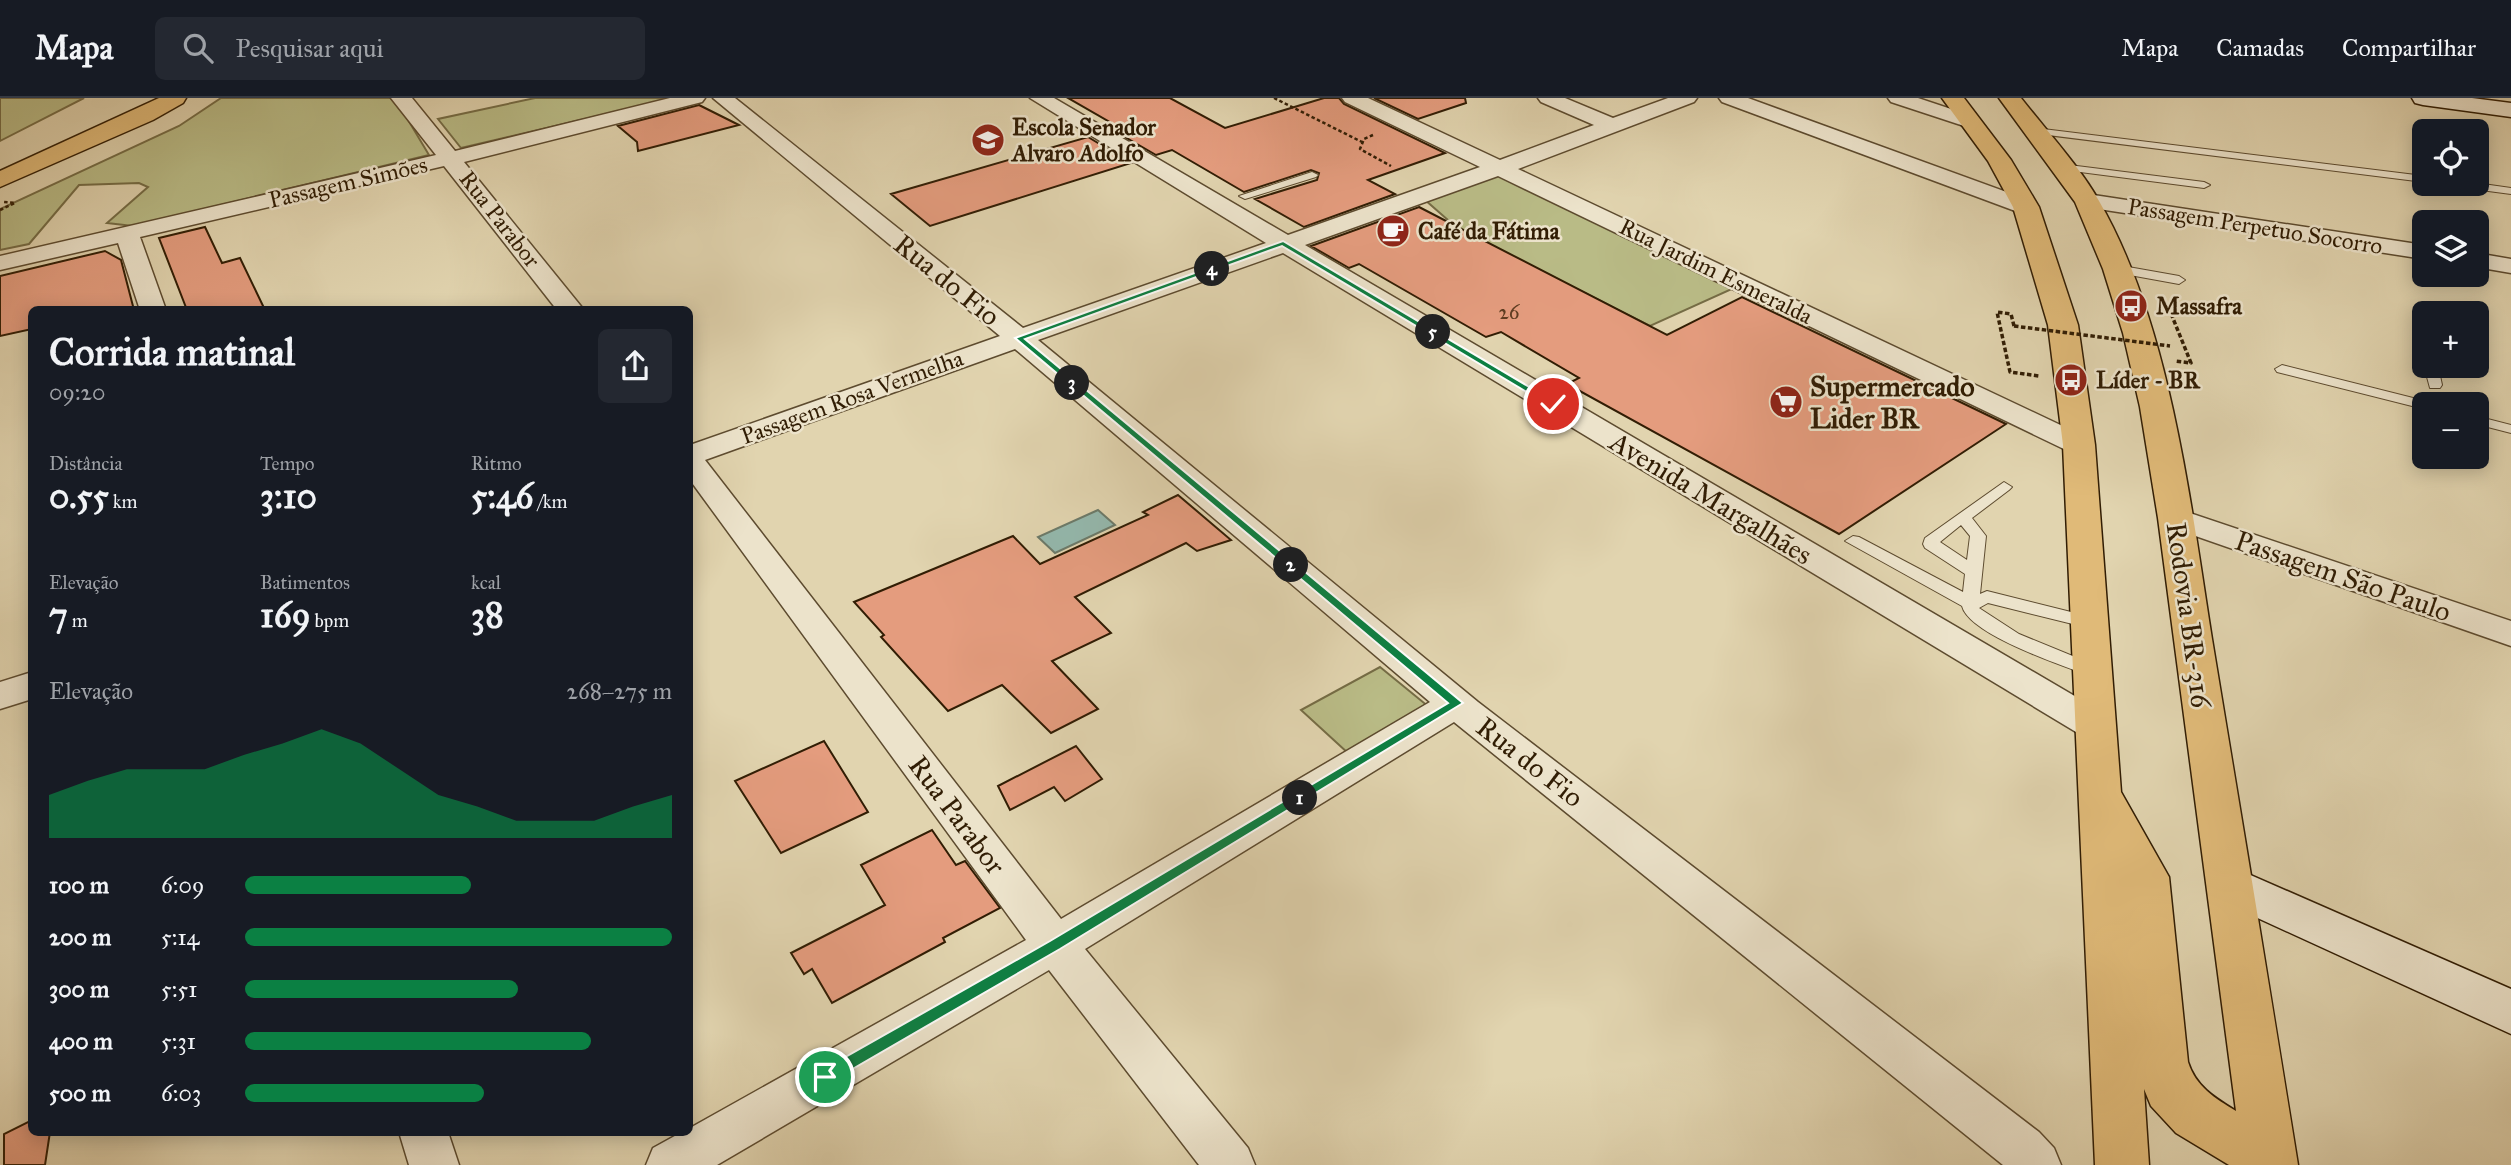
<!DOCTYPE html>
<html lang="pt">
<head>
<meta charset="utf-8">
<style>
  :root { --surface:#171b24; --page:#242831; --text:#f1f3f6; --muted:#9ea1a6; --line:#363941; --accent:#0b8043 }
  body { margin:0; font-family:"IM FELL Great Primer",serif; background:var(--page); color:var(--text); height:100vh; display:flex; flex-direction:column; font-size:26px; white-space:nowrap }
  * { box-sizing:border-box; margin:0 }
  p { font-size:23px; color:var(--muted) }
  .icon { flex:none; width:38px; height:38px; fill:none; stroke:currentColor; stroke-width:2; stroke-linecap:round; stroke-linejoin:round }
  .map { position:relative; flex:1; overflow:hidden }
  .drawer { position:absolute; left:28px; top:208px; width:665px; height:830px; display:flex; flex-direction:column; background:var(--surface); border-radius:10px; box-shadow:0 4px 18px #0003 }
  .drawer>* { flex:none }
  .controls { position:absolute; left:2412px; top:21px; display:grid; gap:14px }
  .controls a { display:grid; place-items:center; width:77px; height:77px; border-radius:10px; background:var(--surface); box-shadow:0 4px 18px #0003; font-size:35px }
  .pin { position:absolute; display:grid; place-items:center; width:60px; height:60px; color:#fff; margin:-30px; border:4px solid #fff; border-radius:50%; box-shadow:0 2px 7px #0007 }
  .km { position:absolute; width:35px; height:35px; margin:-18px; border-radius:50%; background:#222; color:#fff; font-size:19px; line-height:35px; text-align:center }
  .round { display:grid; place-items:center; flex:none; width:74px; height:74px; border-radius:10px; background:var(--page) }
  .overview { display:flex; align-items:center; justify-content:space-between; height:119px; padding:0 21px }
  h1 { font-size:38px; font-weight:800; line-height:52px }
  .metrics { display:grid; grid-template-columns:repeat(3,1fr); gap:10px; height:119px; padding:7px 21px }
  .metrics div { display:grid; align-content:center }
  .metrics b { font-size:35px; font-weight:800 }
  .metrics small { font-size:19px; font-weight:400 }
  .metrics p { font-size:19px }
  .chart { height:196px; padding:14px 21px }
  .chart p { display:flex; justify-content:space-between }
  .chart svg { width:100%; height:126px; margin-top:7px; fill:var(--accent); opacity:.7 }
  ul { padding:0 21px; list-style:none; font-size:23px }
  li { display:grid; grid-template-columns:112px 84px 1fr; align-items:center; height:52px }
  li i { height:18px; border-radius:9px; background:var(--accent) }
  header { display:flex; align-items:center; gap:42px; box-sizing:border-box; height:98px; padding:0 35px; background:var(--surface); border-bottom:2px solid var(--line) }
  header strong { font-size:33px }
  nav { display:flex; gap:38px; margin-inline-start:auto; font-size:24px }
  .search { width:490px; height:63px; background:var(--page); display:flex; align-items:center; gap:18px; box-sizing:border-box; padding:0 24px; border-radius:10px; color:var(--muted); font-size:26px }
  .map>svg:first-child { display:block }
  .green { fill:#b9bb86; stroke:#756c45; stroke-width:2 }
  .water { fill:#94b8ad; stroke:#6c7a69; stroke-width:2 }
  .building { fill:#e49c7e; stroke:#311d04; stroke-width:2 }
  .lines { fill:none; stroke-linecap:round; stroke-linejoin:round }
  .lane-casing { stroke:#5d4b2f; stroke-width:2 }
  .street-casing { stroke:#5d4b2f; stroke-width:3 }
  .secondary-casing { stroke:#311d04; stroke-width:3 }
  .primary-casing { stroke:#311d04; stroke-width:3 }
  .highway-casing { stroke:#311d04; stroke-width:3 }
  .path-far1 { stroke:#311d04; stroke-width:2.5; stroke-dasharray:3.5 2.5; stroke-linecap:butt }
  .path { stroke:#311d04; stroke-width:3.5; stroke-dasharray:4.5 2.5; stroke-linecap:butt }
  .lane { fill:#ece3cb; fill-rule:evenodd }
  .street { fill:#ece3cb; fill-rule:evenodd }
  .secondary { fill:#ece3cb; fill-rule:evenodd }
  .primary { fill:#e0ba78; fill-rule:evenodd }
  .highway { fill:#e0ba78; fill-rule:evenodd }
  .path-bridge { stroke:#311d04; stroke-width:3.5; stroke-dasharray:4.5 2.5; stroke-linecap:butt }
  .route { fill:#0b8043; stroke:#fff; stroke-width:2 }
  .labels { text-anchor:middle; dominant-baseline:central; stroke-width:5; stroke-linejoin:round; paint-order:stroke }
  .far-number-label { font-size:21px; fill:#5e3d22 }
  .far-poi-label { font-size:23px; font-weight:bold; fill:#311d04; stroke:#ece3cb; text-anchor:start }
  .far-street-label { font-size:23px; fill:#311d04; stroke:#ece3cb }
  .street-label { font-size:28px; fill:#311d04; stroke:#ece3cb }
  .poi-label { font-size:28px; font-weight:bold; fill:#311d04; stroke:#ece3cb; text-anchor:start }
</style>
</head>
<body>
<header>
<strong>Mapa</strong>
<div class="search"><svg class="icon" aria-label="search" viewBox="0 0 24 24"><circle cx="10" cy="10" r="6"/><path d="M15 15l6 6"/></svg>Pesquisar aqui</div>
<nav><a>Mapa</a><a>Camadas</a><a>Compartilhar</a></nav>
</header>
<div class="map">
<svg width="2511" height="1067" viewBox="0 0 2511 1067">
  <rect width="100%" height="100%" fill="#e1d4af"/>
  <filter id="stains"><feTurbulence type="fractalNoise" baseFrequency=".00286" numOctaves="4"/><feColorMatrix values="0 0 0 0 .2 0 0 0 0 .09 0 0 0 0 .02 0 0 0 .5 -.17"/></filter>
  <radialGradient id="worn" r=".72"><stop offset=".6" stop-color="#630" stop-opacity="0"/><stop offset="1" stop-color="#630" stop-opacity=".3"/></radialGradient>
  <path class="green" d="M 0,0 L 84,0 L 0,43 Z
    M 221,0 L 395,0 L 429,57 L 133,128 L 107,125 L 148,89 L 139,85 L 79,87 L 29,146 L 0,152 L 0,111 L 179,28 Z
    M 535,0 L 674,0 L 461,50 L 438,21 Z
    M 1497,75 L 1734,190 L 1650,228 L 1457,130 L 1424,101 Z
    M 1380,569 L 1429,609 L 1349,656 L 1301,612 Z"/>
  <path class="water" d="M 1098,412 L 1115,427 L 1055,455 L 1038,439 Z"/>
  <path class="building" d="M 1068,0 L 1170,0 L 1225,30 L 1324,0 L 1339,0 L 1344,6 L 1445,55 L 1368,82 L 1395,96 L 1304,129 L 1255,101 L 1317,82 L 1319,75 L 1311,72 L 1244,94 L 1172,52 L 1156,57 L 1113,32 L 1120,30 Z
    M 1374,0 L 1465,0 L 1466,5 L 1418,21 Z
    M 699,7 L 739,27 L 638,53 L 637,44 L 618,28 Z
    M 1088,39 L 1131,65 L 930,128 L 891,96 Z
    M 1419,109 L 1667,237 L 1742,199 L 2006,326 L 1839,436 L 1567,286 L 1579,280 L 1501,234 L 1486,239 L 1359,166 L 1349,170 L 1311,148 Z
    M 205,129 L 222,165 L 240,160 L 265,212 L 187,212 L 159,140 Z
    M 105,153 L 121,162 L 134,212 L 32,212 L 32,231 L 0,238 L 0,178 Z
    M 1178,397 L 1231,442 L 1197,453 L 1186,445 L 1075,499 L 1111,535 L 1052,563 L 1098,611 L 1051,635 L 1002,587 L 948,613 L 881,539 L 884,537 L 854,504 L 1013,438 L 1040,466 L 1148,417 L 1143,414 Z
    M 824,643 L 868,714 L 781,755 L 735,683 Z
    M 1076,648 L 1102,681 L 1065,703 L 1054,689 L 1010,712 L 998,688 Z
    M 932,732 L 956,767 L 965,763 L 1000,810 L 943,840 L 945,844 L 832,905 L 812,871 L 804,876 L 791,855 L 885,807 L 861,767 Z
    M 32,1022 L 32,1034 L 50,1034 L 45,1067 L 4,1067 L 4,1036 Z"/>
  <g class="lines">
    <defs>
      <path id="lane" d="M 2035,30 L 2424,78 L 2424,84 L 2031,35 L 2030,33 Z
        M 2061,66 L 2204,84 L 2210,87 L 2204,90 L 2057,71 L 2057,67 Z
        M 1312,74 L 1318,77 L 1316,79 L 1245,101 L 1239,98 Z
        M 2476,85 L 2511,90 L 2511,96 L 2458,89 L 2452,86 Z
        M 2117,167 L 2179,178 L 2185,182 L 2179,186 L 2113,174 L 2111,171 Z
        M 2416,228 L 2424,228 L 2424,245 L 2417,241 L 2414,231 Z
        M 2282,267 L 2429,304 L 2431,306 L 2424,306 L 2424,311 L 2277,274 L 2275,271 Z
        M 2424,268 L 2438,268 L 2442,287 L 2440,290 L 2430,290 Z
        M 2476,318 L 2511,327 L 2511,335 L 2476,326 Z
        M 2004,384 L 2012,389 L 2009,392 L 1972,420 L 1986,438 L 1980,496 L 1987,493 L 2095,520 L 2098,524 L 2089,530 L 1988,505 L 1979,510 L 2019,536 L 2097,568 L 2100,572 L 2097,576 L 2085,576 C 2058,566 1969,536 1962,508 L 1845,443 L 1853,438 L 1859,439 L 1963,494 L 1965,476 L 1925,450 L 1923,446 L 1925,440 ZM 1961,427 L 1970,438 L 1967,462 L 1940,444 Z"/>
      <path id="street" d="M 391,0 L 412,0 L 455,53 L 670,0 L 705,0 L 702,4 L 464,64 L 584,212 L 557,212 L 444,68 L 140,139 L 166,212 L 140,212 L 118,145 L 0,172 L 0,158 L 436,57 Z
        M 713,0 L 735,0 L 1023,230 L 1266,145 L 1030,0 L 1054,0 L 1288,137 L 1480,69 L 1345,4 L 1342,0 L 1368,0 L 1500,62 L 1594,27 L 1541,4 L 1538,0 L 1565,0 L 1613,20 L 1668,0 L 1697,0 L 1694,4 L 1518,71 L 2090,341 L 2094,347 L 2090,353 L 2079,356 L 2068,353 L 1498,78 L 1305,147 L 2107,617 L 2113,627 L 2107,637 L 2094,641 L 2081,637 L 1283,155 L 1038,242 L 1478,604 L 2039,1034 L 2054,1050 L 2061,1067 L 2003,1067 L 1454,624 L 1085,851 L 1248,1050 L 1255,1067 L 1199,1067 L 1049,872 L 717,1067 L 646,1067 L 653,1050 L 682,1034 L 690,1034 L 690,1030 L 1026,842 L 690,382 L 690,347 L 1000,238 ZM 1015,251 L 1430,604 L 1061,821 L 705,362 Z
        M 1719,0 L 1748,0 L 2034,104 L 2038,109 L 2034,114 L 2018,114 L 1722,4 Z
        M 1888,0 L 1918,0 L 1978,20 L 1981,24 L 1978,28 L 1964,28 L 1891,4 Z
        M 2087,96 L 2424,147 L 2424,161 L 2079,108 L 2076,103 L 2079,98 Z
        M 2476,155 L 2511,161 L 2511,175 L 2476,169 Z
        M 2175,410 L 2511,523 L 2511,548 L 2164,427 L 2159,420 L 2164,413 Z
        M 32,574 L 32,601 L 0,611 L 0,584 Z
        M 399,1034 L 448,1034 L 459,1067 L 409,1067 Z"/>
      <path id="secondary" d="M 2412,0 L 2472,0 L 2511,5 L 2511,19 L 2423,7 L 2415,5 Z
        M 2230,768 L 2511,891 L 2511,936 L 2214,800 L 2207,787 L 2214,774 Z"/>
      <path id="primary" d="M 159,0 L 186,0 L 183,5 L 153,22 L 0,89 L 0,73 Z"/>
      <path id="highway" d="M 1942,0 L 1964,0 L 2011,62 L 2039,109 L 2078,227 L 2095,347 L 2121,694 L 2169,779 L 2188,964 C 2196,989 2215,1000 2236,1013 L 2158,420 L 2140,309 L 2123,235 L 2103,171 L 2075,104 L 1999,0 L 2021,0 C 2046,32 2080,69 2099,103 C 2170,226 2190,402 2212,541 C 2241,716 2270,892 2298,1067 L 2229,1067 L 2176,1035 L 2151,1008 L 2144,991 L 2149,1067 L 2095,1067 L 2063,347 L 2048,227 L 2013,109 L 1988,63 Z"/>
    </defs>
    <use href="#lane" class="lane-casing"/>
    <use href="#street" class="street-casing"/>
    <use href="#secondary" class="secondary-casing"/>
    <use href="#primary" class="primary-casing"/>
    <use href="#highway" class="highway-casing"/>
    <path class="path-far1" d="M 1274,0 L 1362,44
      M 1373,37 L 1364,41 L 1360,51 L 1391,68
      M 0,112 L 15,105 L 4,104"/>
    <path class="path" d="M 2159,212 L 2170,213 L 2191,265 L 2175,263
      M 2014,228 L 2011,216 L 1997,214 L 2010,274 L 2039,278"/>
    <use href="#lane" class="lane"/>
    <use href="#street" class="street"/>
    <use href="#secondary" class="secondary"/>
    <use href="#primary" class="primary"/>
    <use href="#highway" class="highway"/>
    <path class="path-bridge" d="M 2014,228 L 2170,248"/>
  </g>
  <path class="route" d="M 1283,143 L 1558,306 L 1550,308 L 1282,148 L 1025,241 L 1463,605 L 1060,851 L 830,984 L 819,984 L 817,979 L 819,974 L 1050,843 L 1448,605 L 1015,240 Z"/>
  <defs>
    <symbol id="school-disc" viewBox="-11 -11 22 22"><circle r="9.5" fill="#8f2418" stroke="#ece3cb"/><path d="M0-5L7-2L0 1L-7-2ZM-4 1L0 2.5L4 1V4Q0 6-4 4Z" fill="#fff"/></symbol>
    <symbol id="cafe-disc" viewBox="-11 -11 22 22"><circle r="9.5" fill="#8f2418" stroke="#ece3cb"/><path d="M-5.5-4.5H6V0H3Q3 3.5 0 3.5H-2.5Q-5.5 3.5-5.5 0ZM3-3.2v2h1.7v-2ZM-6 4.5H4V6H-6Z" fill="#fff"/></symbol>
    <symbol id="bus-disc" viewBox="-11 -11 22 22"><circle r="9.5" fill="#8f2418" stroke="#ece3cb"/><path d="M-5-6H5V4H4V6H2V4H-2V6H-4V4H-5ZM-3.5-4V0h7V-4ZM-3.5 1.2v1.5H-2V1.2ZM2 1.2v1.5H3.5V1.2Z" fill="#fff"/></symbol>
    <symbol id="supermarket-disc" viewBox="-11 -11 22 22"><circle r="9.5" fill="#8f2418" stroke="#ece3cb"/><path d="M-6-5.5h2.5l.6 2H6L4.5 2H-2.5L-4.4-4H-6ZM-1.5 3.2a1.3 1.3 0 1 0 .1 0ZM3 3.2a1.3 1.3 0 1 0 .1 0Z" fill="#fff"/></symbol>
  </defs>
  <g fill-rule="evenodd">
    <use href="#school-disc" x="969" y="23" width="38" height="38"/>
    <use href="#cafe-disc" x="1374" y="114" width="38" height="38"/>
    <use href="#bus-disc" x="2112" y="189" width="38" height="38"/>
    <use href="#bus-disc" x="2052" y="263" width="38" height="38"/>
    <use href="#supermarket-disc" x="1767" y="285" width="38" height="38"/>
  </g>
  <g class="labels">
    <g class="far-number-label">
      <text x="1509" y="214">26</text>
    </g>
    <g class="far-poi-label">
      <text x="1012" y="29">Escola Senador<tspan x="1012" dy="26">Alvaro Adolfo</tspan></text>
      <text x="1418" y="133">Café da Fátima</text>
      <text x="2156" y="208">Massafra</text>
      <text x="2096" y="282">Líder - BR</text>
    </g>
    <g class="far-street-label">
      <text transform="translate(348 84) rotate(-13)">Passagem Simões</text>
      <text transform="translate(500 121) rotate(52)">Rua Parabor</text>
      <text transform="translate(2255 128) rotate(9)">Passagem Perpetuo Socorro</text>
      <text transform="translate(1716 173) rotate(26)">Rua Jardim Esmeralda</text>
      <text transform="translate(852 299) rotate(-20)">Passagem Rosa Vermelha</text>
    </g>
    <g class="street-label">
      <text transform="translate(947 182) rotate(39)">Rua do Fio</text>
      <text transform="translate(1711 400) rotate(31)">Avenida Margalhães</text>
      <text transform="translate(2343 478) rotate(19)">Passagem São Paulo</text>
      <text transform="translate(2189 517) rotate(82)">Rodovia BR-316</text>
      <text transform="translate(1530 664) rotate(38)">Rua do Fio</text>
      <text transform="translate(957 717) rotate(53)">Rua Parabor</text>
    </g>
    <g class="poi-label">
      <text x="1810" y="288">Supermercado<tspan x="1810" dy="32">Lider BR</tspan></text>
    </g>
  </g>
  <rect width="100%" height="100%" filter="url(#stains)"/>
  <rect width="100%" height="100%" fill="url(#worn)"/>
</svg>
<div class="controls">
<a><svg class="icon" aria-label="locate" viewBox="0 0 24 24"><circle cx="12" cy="12" r="6"/><path d="M12 2v4M12 18v4M2 12h4M18 12h4"/></svg></a>
<a><svg class="icon" aria-label="layers" viewBox="0 0 24 24"><path d="M12 4l9 5-9 5-9-5zM3 14l9 5 9-5"/></svg></a>
<a>+</a>
<a>−</a>
</div>
<div class="pin" style="left:825px;top:979px;background:#1e9e55"><svg class="icon" aria-label="arrive" viewBox="0 0 24 24"><path d="M6 21V4h12l-3 4 3 4H6"/></svg></div>
<div class="pin" style="left:1553px;top:306px;background:#d93025"><svg class="icon" aria-label="check" viewBox="0 0 24 24"><path d="M5 12l5 5 9-10"/></svg></div>
<b class="km" style="left:1300px;top:700px">1</b>
<b class="km" style="left:1291px;top:467px">2</b>
<b class="km" style="left:1072px;top:285px">3</b>
<b class="km" style="left:1212px;top:171px">4</b>
<b class="km" style="left:1433px;top:234px">5</b>
<section class="drawer">
<div class="overview"><div><h1>Corrida matinal</h1><p>09:20</p></div><a class="round"><svg class="icon" aria-label="share" viewBox="0 0 24 24"><path d="M12 15V3M7 8l5-5 5 5M5 13v7h14v-7"/></svg></a></div>
<div class="metrics">
<div><p>Distância</p><b>0.55<small> km</small></b></div>
<div><p>Tempo</p><b>3:10</b></div>
<div><p>Ritmo</p><b>5:46<small> /km</small></b></div>
</div>
<div class="metrics">
<div><p>Elevação</p><b>7<small> m</small></b></div>
<div><p>Batimentos</p><b>169<small> bpm</small></b></div>
<div><p>kcal</p><b>38</b></div>
</div>
<div class="chart"><p><span>Elevação</span>268–275 m</p>
<svg viewBox="0 0 160 44" preserveAspectRatio="none"><path d="M0 44V29L10 24L20 20L30 20L40 20L50 15L60 11L70 6L80 11L90 20L100 29L110 33L120 38L130 38L140 38L150 33L160 29V44z"/></svg>
</div>
<ul>
<li><b>100 m</b>6:09<i style="width:53%"></i></li>
<li><b>200 m</b>5:14<i style="width:100%"></i></li>
<li><b>300 m</b>5:51<i style="width:64%"></i></li>
<li><b>400 m</b>5:31<i style="width:81%"></i></li>
<li><b>500 m</b>6:03<i style="width:56%"></i></li>
</ul>
</section>
</div>
</body>
</html>
